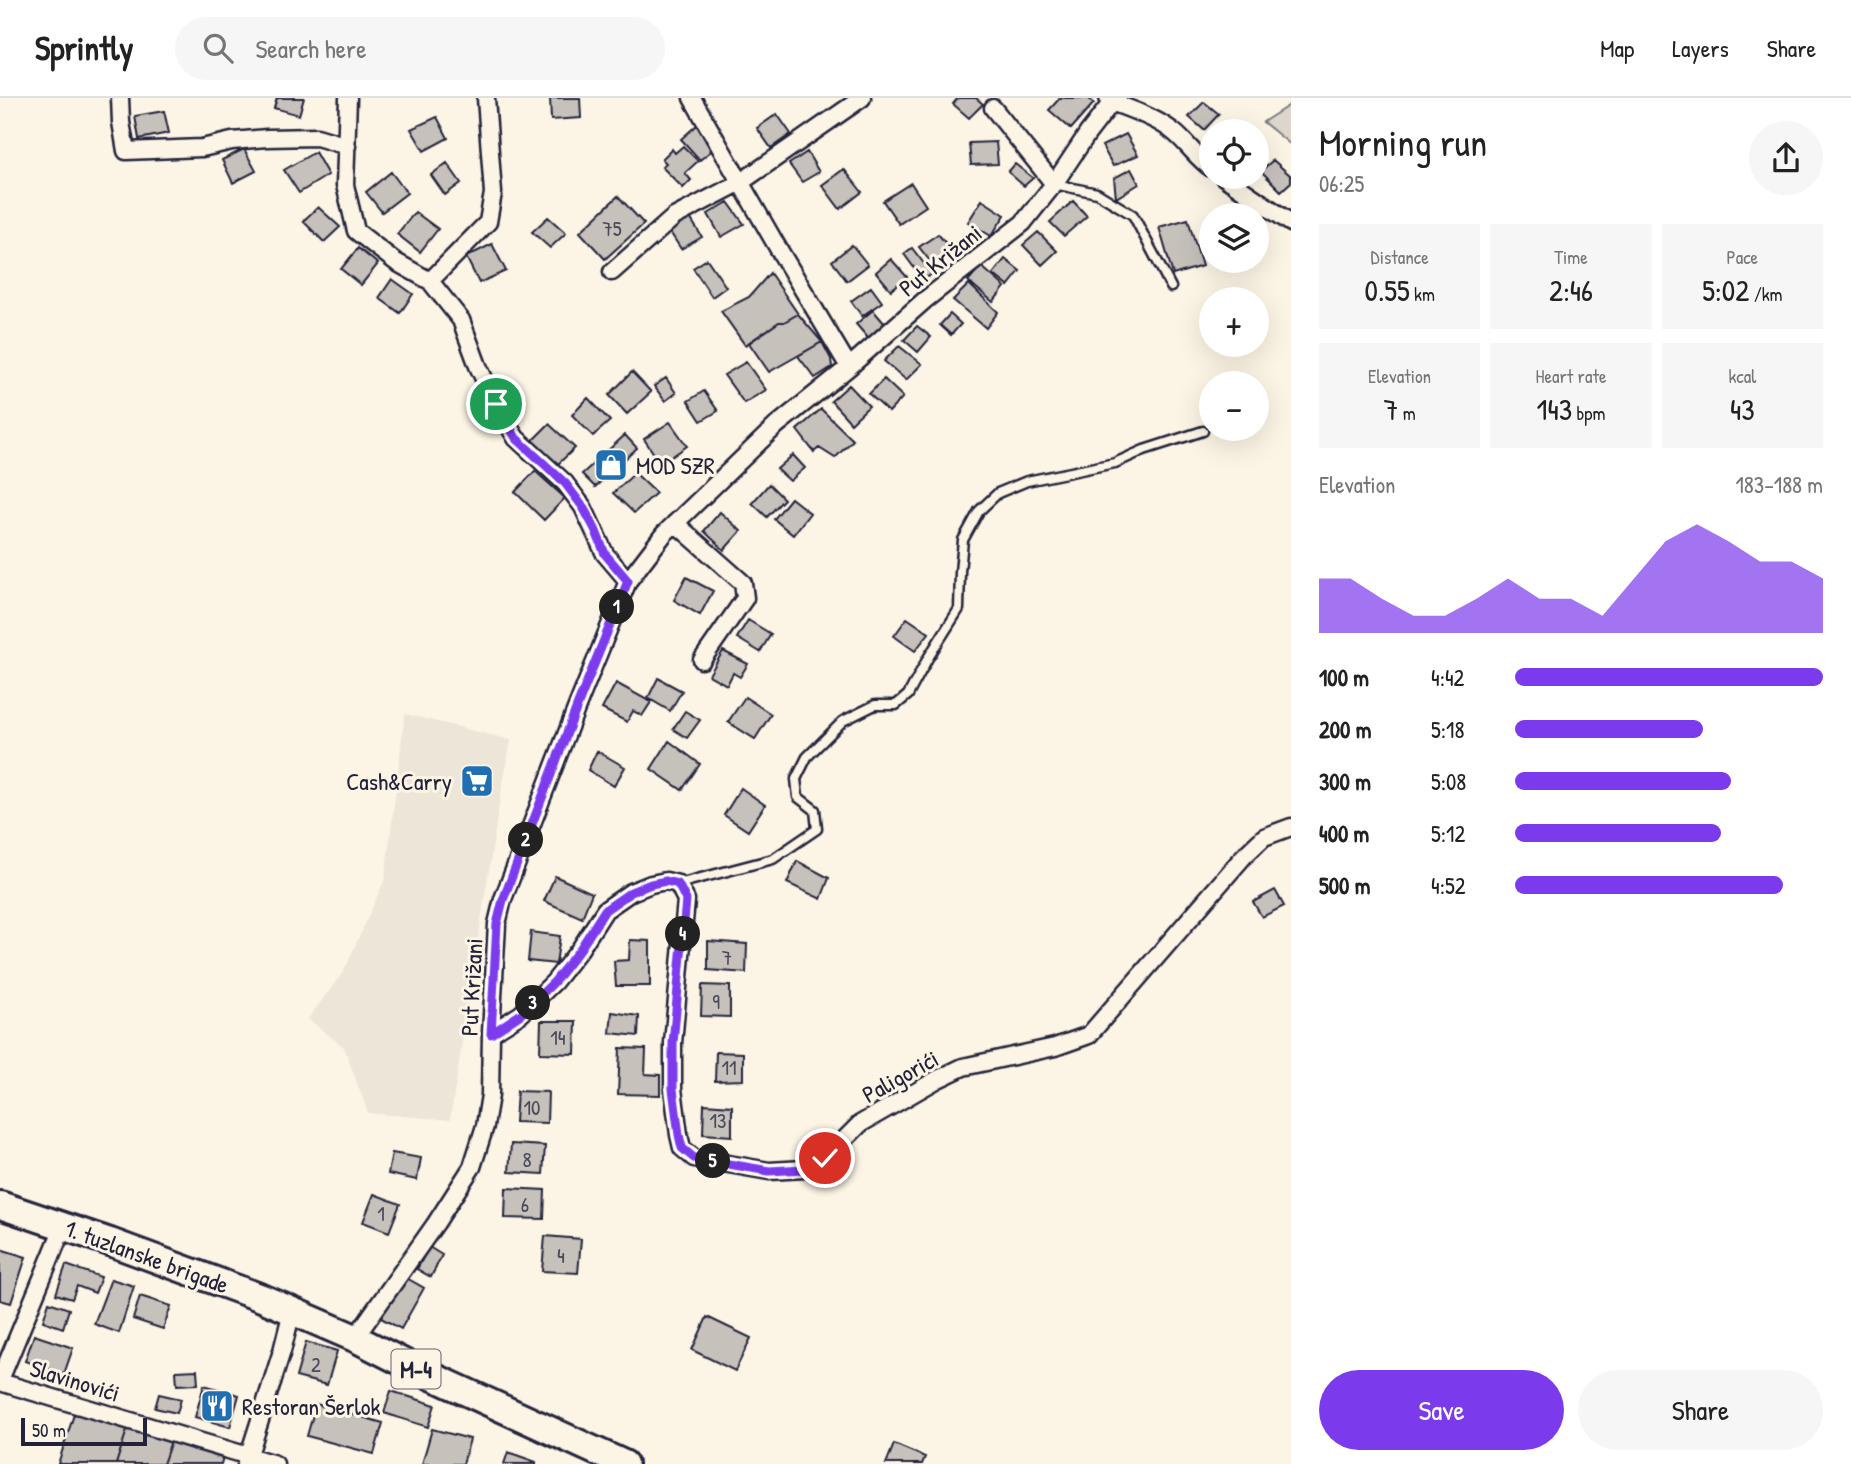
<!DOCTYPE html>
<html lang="en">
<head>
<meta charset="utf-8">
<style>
  :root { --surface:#fff; --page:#f6f6f6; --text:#222; --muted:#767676; --line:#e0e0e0; --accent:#7c3aed }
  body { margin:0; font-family:"Patrick Hand",sans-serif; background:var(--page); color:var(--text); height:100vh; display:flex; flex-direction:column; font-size:26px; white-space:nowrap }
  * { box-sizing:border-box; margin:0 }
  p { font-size:23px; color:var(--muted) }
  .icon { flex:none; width:38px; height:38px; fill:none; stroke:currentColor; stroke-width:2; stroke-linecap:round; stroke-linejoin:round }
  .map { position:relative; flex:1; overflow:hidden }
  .panel { display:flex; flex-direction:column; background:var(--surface); width:560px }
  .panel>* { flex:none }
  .fabs { position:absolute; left:1199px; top:21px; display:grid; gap:14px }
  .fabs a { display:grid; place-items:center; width:70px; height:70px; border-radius:50%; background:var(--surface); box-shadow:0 7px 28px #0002; font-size:35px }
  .scale { position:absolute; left:21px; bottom:18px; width:126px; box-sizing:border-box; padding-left:7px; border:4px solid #22223b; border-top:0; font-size:19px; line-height:24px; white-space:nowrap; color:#22223b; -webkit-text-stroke:5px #fcf5e5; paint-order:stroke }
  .pin { position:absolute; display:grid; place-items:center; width:60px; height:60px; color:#fff; margin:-30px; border:4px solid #fff; border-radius:50%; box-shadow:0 2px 7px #0007 }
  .km { position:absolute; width:35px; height:35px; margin:-18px; border-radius:50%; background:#222; color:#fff; font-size:19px; line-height:35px; text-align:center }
  .round { display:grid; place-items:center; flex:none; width:74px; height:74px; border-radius:37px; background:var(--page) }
  .overview { display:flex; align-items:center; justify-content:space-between; height:119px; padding:0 28px }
  h1 { font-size:38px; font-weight:600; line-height:52px }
  .metrics { display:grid; grid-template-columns:repeat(3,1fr); gap:10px; height:119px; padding:7px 28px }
  .metrics div { display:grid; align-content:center; border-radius:0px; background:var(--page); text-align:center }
  .metrics b { font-size:30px; font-weight:600 }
  .metrics small { font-size:19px; font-weight:400 }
  .metrics p { font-size:19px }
  .chart { height:196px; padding:14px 28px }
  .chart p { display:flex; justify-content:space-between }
  .chart svg { width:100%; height:126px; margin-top:7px; fill:var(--accent); opacity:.7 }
  .cta { display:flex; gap:14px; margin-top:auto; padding:14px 28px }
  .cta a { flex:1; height:80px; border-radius:42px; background:var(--accent); color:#fff; font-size:28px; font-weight:600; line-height:80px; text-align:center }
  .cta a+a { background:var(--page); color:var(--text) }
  ul { padding:0 28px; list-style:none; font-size:23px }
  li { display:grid; grid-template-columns:112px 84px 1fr; align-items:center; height:52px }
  li i { height:18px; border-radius:9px; background:var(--accent) }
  header { display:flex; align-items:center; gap:42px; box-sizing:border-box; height:98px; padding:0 35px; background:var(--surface); border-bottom:2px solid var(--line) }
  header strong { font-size:33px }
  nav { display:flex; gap:38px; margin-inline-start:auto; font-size:24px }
  .search { width:490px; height:63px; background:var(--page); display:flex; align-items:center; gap:18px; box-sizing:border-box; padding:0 24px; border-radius:38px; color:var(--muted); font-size:26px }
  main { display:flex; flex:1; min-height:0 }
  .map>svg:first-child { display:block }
  .built { fill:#ece5d8 }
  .green { fill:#dcd6cc; stroke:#7f7c84; stroke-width:2 }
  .building { fill:#c6c1bb; stroke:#22223b; stroke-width:2 }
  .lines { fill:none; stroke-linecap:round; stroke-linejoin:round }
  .service-casing { stroke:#22223b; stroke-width:13 }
  .minor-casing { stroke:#22223b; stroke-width:21 }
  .primary-casing { stroke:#22223b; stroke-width:32 }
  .service { stroke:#fcf5e5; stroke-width:8 }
  .minor { stroke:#fcf5e5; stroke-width:16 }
  .primary { stroke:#fcf5e5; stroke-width:26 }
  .route-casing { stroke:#fff; stroke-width:14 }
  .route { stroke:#7c3aed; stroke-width:9 }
  .labels { text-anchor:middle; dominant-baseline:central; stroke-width:6; stroke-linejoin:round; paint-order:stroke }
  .number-label { font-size:21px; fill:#4b4a5b }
  .shield { fill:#fcf5e5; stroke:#63616e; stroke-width:2 }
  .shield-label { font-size:23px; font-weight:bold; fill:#22223b }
  .street-label { font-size:24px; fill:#22223b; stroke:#fcf5e5 }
  .poi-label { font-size:24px; fill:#22223b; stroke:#fcf5e5; text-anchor:start }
</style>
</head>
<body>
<header>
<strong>Sprintly</strong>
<div class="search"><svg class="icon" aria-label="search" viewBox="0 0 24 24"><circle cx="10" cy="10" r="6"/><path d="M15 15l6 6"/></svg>Search here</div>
<nav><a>Map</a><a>Layers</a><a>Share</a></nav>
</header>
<main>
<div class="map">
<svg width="1291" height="1366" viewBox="0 0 1291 1366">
  <rect width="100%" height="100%" fill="#fcf5e5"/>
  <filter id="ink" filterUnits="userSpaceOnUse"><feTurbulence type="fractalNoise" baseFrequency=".0143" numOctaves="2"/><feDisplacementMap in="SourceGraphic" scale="14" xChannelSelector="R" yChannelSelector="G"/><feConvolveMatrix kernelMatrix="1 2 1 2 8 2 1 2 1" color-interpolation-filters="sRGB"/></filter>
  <g filter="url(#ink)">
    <path class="built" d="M 405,616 L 511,642 L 500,701 L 450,1022 L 368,1015 L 344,949 L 308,921 L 344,873 L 385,781 Z"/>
    <path class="green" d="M 1291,6 L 1291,47 L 1263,24 Z"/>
    <path class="building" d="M 277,0 L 304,0 L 299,17 L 274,10 Z
      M 550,0 L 580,0 L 581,20 L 551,22 Z
      M 958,0 L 976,0 L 983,6 L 969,20 L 953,6 Z
      M 1060,0 L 1088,0 L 1094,5 L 1071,31 L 1049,12 Z
      M 1204,4 L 1219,16 L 1204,32 L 1189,19 Z
      M 164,13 L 169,35 L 139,41 L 135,18 Z
      M 777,16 L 791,36 L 771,50 L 757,30 Z
      M 437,19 L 448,40 L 424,53 L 411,31 Z
      M 697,27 L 716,49 L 700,62 L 681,41 Z
      M 1126,36 L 1138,57 L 1113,68 L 1102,48 Z
      M 996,44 L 998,66 L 971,67 L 969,45 Z
      M 683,48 L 698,63 L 685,75 L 691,82 L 683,90 L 662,69 L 666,65 L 662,61 L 672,51 L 675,55 Z
      M 244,51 L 256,73 L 233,85 L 222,62 Z
      M 315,54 L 328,77 L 299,95 L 284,72 Z
      M 807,54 L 819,74 L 802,84 L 789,66 Z
      M 1273,62 L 1291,78 L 1291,84 L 1281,93 L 1261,73 Z
      M 447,65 L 461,85 L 445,97 L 431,77 Z
      M 1015,66 L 1033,80 L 1024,88 L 1008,74 Z
      M 844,71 L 862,94 L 840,111 L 822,87 Z
      M 1131,71 L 1139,86 L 1116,100 L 1114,80 Z
      M 391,74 L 407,95 L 382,114 L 366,94 Z
      M 911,85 L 926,108 L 899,126 L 883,103 Z
      M 618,98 L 644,126 L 605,161 L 580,134 Z
      M 982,102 L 1005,117 L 991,138 L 968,124 Z
      M 1073,103 L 1087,118 L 1064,138 L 1050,124 Z
      M 728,104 L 744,126 L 721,139 L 708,116 Z
      M 318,109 L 340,129 L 324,144 L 303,123 Z
      M 415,114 L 438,131 L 420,154 L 397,136 Z
      M 689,118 L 702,139 L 681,151 L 668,131 Z
      M 548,119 L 566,135 L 550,150 L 532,134 Z
      M 1188,121 L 1202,168 L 1173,177 L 1159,129 Z
      M 1038,134 L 1057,153 L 1042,167 L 1023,147 Z
      M 938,136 L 953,154 L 933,167 L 919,149 Z
      M 492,146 L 506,173 L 479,185 L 466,159 Z
      M 852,147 L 868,167 L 847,183 L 832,163 Z
      M 358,150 L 378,166 L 361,187 L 341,171 Z
      M 912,150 L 932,176 L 923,182 L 904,156 Z
      M 707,161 L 726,189 L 712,199 L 693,170 Z
      M 891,161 L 907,179 L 891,192 L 876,174 Z
      M 1005,161 L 1020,173 L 1008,188 L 993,176 Z
      M 981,168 L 1005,189 L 993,204 L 968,183 Z
      M 770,175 L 798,216 L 784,224 L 779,224 L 745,247 L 721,213 L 749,199 Z
      M 392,181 L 413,196 L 400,215 L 379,200 Z
      M 969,186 L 998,214 L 986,230 L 953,202 Z
      M 871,189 L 882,204 L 862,218 L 851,203 Z
      M 873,212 L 885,226 L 868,240 L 856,226 Z
      M 798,216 L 822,244 L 769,274 L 749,245 L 779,224 L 784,224 Z
      M 950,216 L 961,226 L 951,237 L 940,227 Z
      M 917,228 L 931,239 L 918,254 L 904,242 Z
      M 822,244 L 831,261 L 832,269 L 815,280 L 798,258 Z
      M 899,248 L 922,266 L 906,282 L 884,263 Z
      M 746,264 L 766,292 L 744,305 L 724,277 Z
      M 632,274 L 651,294 L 627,316 L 609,297 Z
      M 666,280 L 676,295 L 665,303 L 654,288 Z
      M 884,281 L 903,299 L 889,314 L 869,296 Z
      M 849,287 L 869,308 L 851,325 L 831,303 Z
      M 704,293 L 718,313 L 701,323 L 688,303 Z
      M 588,300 L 610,323 L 593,338 L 572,317 Z
      M 821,311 L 853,342 L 835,360 L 819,350 L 814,354 L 797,332 Z
      M 670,324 L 687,348 L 661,366 L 644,341 Z
      M 549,326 L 575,350 L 557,367 L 531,344 Z
      M 625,337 L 637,350 L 595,389 L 582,376 Z
      M 793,357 L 805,370 L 790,383 L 777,371 Z
      M 535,373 L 565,400 L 544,422 L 515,394 Z
      M 635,375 L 656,395 L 634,415 L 613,395 Z
      M 769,386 L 784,401 L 767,419 L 752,405 Z
      M 791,400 L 810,415 L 793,437 L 774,421 Z
      M 720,414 L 741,433 L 724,452 L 704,433 Z
      M 686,479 L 713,493 L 700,517 L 674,502 Z
      M 907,520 L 929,535 L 915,553 L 894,538 Z
      M 748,522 L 771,536 L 760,554 L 737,540 Z
      M 723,553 L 748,566 L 740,579 L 733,575 L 727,587 L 709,577 Z
      M 658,580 L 682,593 L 670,613 L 648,600 Z
      M 616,585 L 651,604 L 642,618 L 633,613 L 627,624 L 602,611 Z
      M 745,599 L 771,616 L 755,641 L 728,624 Z
      M 685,613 L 700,622 L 687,640 L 673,631 Z
      M 669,643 L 700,666 L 682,692 L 651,671 Z
      M 597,653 L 625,669 L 614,688 L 588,672 Z
      M 741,690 L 765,707 L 748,733 L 724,717 Z
      M 797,763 L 829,780 L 821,801 L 787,785 Z
      M 555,778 L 592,795 L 582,820 L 544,803 Z
      M 1275,792 L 1284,808 L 1262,819 L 1253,804 Z
      M 531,834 L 560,838 L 556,866 L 528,863 Z
      M 630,842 L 650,843 L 650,888 L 616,888 L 614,863 L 629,862 Z
      M 708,843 L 747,846 L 746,875 L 708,872 Z
      M 702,887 L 730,888 L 730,919 L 701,918 Z
      M 612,914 L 639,918 L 638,938 L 610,935 Z
      M 541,923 L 576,923 L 575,956 L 540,955 Z
      M 620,950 L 646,951 L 645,976 L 660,977 L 660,997 L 618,996 Z
      M 716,954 L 743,955 L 743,982 L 715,983 Z
      M 517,993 L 548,994 L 547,1025 L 515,1024 Z
      M 704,1006 L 732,1008 L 732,1038 L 703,1036 Z
      M 511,1046 L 545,1048 L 543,1076 L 509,1074 Z
      M 392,1055 L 421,1060 L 417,1082 L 388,1076 Z
      M 506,1090 L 545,1092 L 544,1121 L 505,1120 Z
      M 374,1096 L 400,1106 L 389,1134 L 363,1124 Z
      M 545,1138 L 581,1141 L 578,1175 L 542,1173 Z
      M 429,1149 L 442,1157 L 431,1179 L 417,1171 Z
      M 0,1151 L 26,1159 L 11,1205 L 0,1202 Z
      M 66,1167 L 101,1179 L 95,1195 L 77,1188 L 72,1201 L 56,1196 Z
      M 403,1178 L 424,1190 L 401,1231 L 381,1220 Z
      M 111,1181 L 134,1188 L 119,1235 L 94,1226 Z
      M 140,1198 L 171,1208 L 163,1231 L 133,1221 Z
      M 49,1204 L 69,1211 L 63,1230 L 43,1223 Z
      M 707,1219 L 751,1240 L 735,1273 L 692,1252 Z
      M 34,1237 L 73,1250 L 64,1276 L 25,1263 Z
      M 306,1244 L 337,1253 L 327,1287 L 296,1279 Z
      M 197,1272 L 198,1286 L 177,1287 L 176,1273 Z
      M 204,1287 L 239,1297 L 230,1329 L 195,1319 Z
      M 391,1293 L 435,1307 L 428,1329 L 384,1315 Z
      M 159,1296 L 181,1301 L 177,1315 L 155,1310 Z
      M 316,1306 L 383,1325 L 374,1356 L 307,1338 Z
      M 75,1313 L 128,1329 L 116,1366 L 58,1366 Z
      M 128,1329 L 171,1343 L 163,1366 L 116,1366 Z
      M 432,1331 L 470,1341 L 463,1366 L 422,1366 Z
      M 171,1343 L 223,1359 L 221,1366 L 163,1366 Z
      M 894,1346 L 925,1359 L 922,1366 L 886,1366 Z
      M 508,1354 L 536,1364 L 536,1366 L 504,1366 Z"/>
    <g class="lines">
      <defs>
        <path id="service" d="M 1054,86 L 1097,95 L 1133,117 L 1171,189
          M 678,786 L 773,761 L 817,731 L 815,712 L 798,699 L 796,681 L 807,659 L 843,623 L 875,607 L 896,607 L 908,597 L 928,560 L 959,511 L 960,474 L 963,442 L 979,413 L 998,395 L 1027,383 L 1115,365 L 1144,352 L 1203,333"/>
        <path id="minor" d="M 120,0 L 121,24 L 126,53 L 202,50 L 232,43 L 267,40 L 317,39 L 347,48
          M 348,0 L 345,87 L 356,133 L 396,164 L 430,183 L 461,222 L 478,268 L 496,306 L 516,340 L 565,385 L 583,409 L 605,456 L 628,483
          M 692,0 L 778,150 L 849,269
          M 1108,0 L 1112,4 C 1134,13 1157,20 1175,35 C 1188,46 1197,60 1211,70
          M 993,10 L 1054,86
          M 1224,79 L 1291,125
          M 612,174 L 674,119 L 741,84 L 862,0
          M 430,183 L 488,124 L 493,95 L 486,0
          M 675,425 L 743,485 L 745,500 L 702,562
          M 491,935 L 521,916 L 554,884 L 580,851 L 605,812 L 631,794 L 651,786 L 666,783 L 678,786 L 686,802 L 673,945 L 673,991 L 679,1037 L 682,1050 L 694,1060 L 769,1073 L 805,1071 L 826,1060 L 860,1026 L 938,981 L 963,969 L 1055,949 L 1089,937 L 1244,758 L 1264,739 L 1291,729
          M 355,1240 L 436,1125 L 472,1069 L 485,1028 L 490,997 L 491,935 L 497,826 L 503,801 L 578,606 L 628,483 L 664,436 L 777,327 L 849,269 L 925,202 L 1023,125 L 1054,86 L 1088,35 L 1112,4 L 1118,0
          M 0,1282 L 64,1127
          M 0,1284 L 275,1366
          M 246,1366 L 282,1253 L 292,1213"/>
        <path id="primary" d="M 0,1107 L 110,1144 L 262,1200 L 355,1240 L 414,1270 L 624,1366"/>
      </defs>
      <use href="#service" class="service-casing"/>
      <use href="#minor" class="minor-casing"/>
      <use href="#primary" class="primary-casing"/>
      <use href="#service" class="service"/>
      <use href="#minor" class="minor"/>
      <use href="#primary" class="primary"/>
    </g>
  </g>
  <g class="lines" filter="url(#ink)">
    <defs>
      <path id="route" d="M 496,306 L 516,340 L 565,385 L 583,409 L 595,431 L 605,456 L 628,483 L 578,606 L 503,802 L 497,826 L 491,936 L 521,916 L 554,884 L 580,851 L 605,812 L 631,794 L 651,786 L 666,783 L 678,786 L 686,802 L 673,945 L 673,991 L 679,1037 L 682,1050 L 694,1060 L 769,1073 L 805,1071 L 825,1060"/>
    </defs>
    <use href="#route" class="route-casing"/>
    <use href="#route" class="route"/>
  </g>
  <defs>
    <symbol id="shop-square" viewBox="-11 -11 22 22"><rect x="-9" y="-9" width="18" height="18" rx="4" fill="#1f6fb2" stroke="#fcf5e5"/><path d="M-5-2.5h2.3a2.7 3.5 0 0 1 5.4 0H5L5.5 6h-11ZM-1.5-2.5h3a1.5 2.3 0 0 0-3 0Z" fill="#fff"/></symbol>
    <symbol id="supermarket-square" viewBox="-11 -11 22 22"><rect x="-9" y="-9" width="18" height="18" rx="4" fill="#1f6fb2" stroke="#fcf5e5"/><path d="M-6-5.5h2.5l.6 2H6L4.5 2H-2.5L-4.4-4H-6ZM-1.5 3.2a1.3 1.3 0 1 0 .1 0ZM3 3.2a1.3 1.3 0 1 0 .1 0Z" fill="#fff"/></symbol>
    <symbol id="restaurant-square" viewBox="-11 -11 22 22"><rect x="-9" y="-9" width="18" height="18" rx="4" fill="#1f6fb2" stroke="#fcf5e5"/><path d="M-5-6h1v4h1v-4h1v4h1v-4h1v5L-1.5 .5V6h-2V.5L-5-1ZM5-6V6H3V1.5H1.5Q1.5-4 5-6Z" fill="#fff"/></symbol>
  </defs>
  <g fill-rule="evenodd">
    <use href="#shop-square" x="592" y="348" width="38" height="38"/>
    <use href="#supermarket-square" x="458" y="664" width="38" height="38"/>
    <use href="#restaurant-square" x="198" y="1289" width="38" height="38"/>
  </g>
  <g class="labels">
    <g class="number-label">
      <text x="612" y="130">75</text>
      <text x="727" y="859">7</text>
      <text x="716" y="903">9</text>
      <text x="558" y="939">14</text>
      <text x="729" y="969">11</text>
      <text x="532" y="1009">10</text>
      <text x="718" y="1022">13</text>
      <text x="527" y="1061">8</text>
      <text x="525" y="1106">6</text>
      <text x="381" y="1115">1</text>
      <text x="561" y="1157">4</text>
      <text x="316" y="1266">2</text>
    </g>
    <rect class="shield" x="391.5" y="1251.5" width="49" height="39" rx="5"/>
    <g class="shield-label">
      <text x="416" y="1271">M-4</text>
    </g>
    <g class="street-label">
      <text transform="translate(940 162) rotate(-39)">Put Križani</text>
      <text transform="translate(471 889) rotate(-87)">Put Križani</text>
      <text transform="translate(900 978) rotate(-29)">Paligorići</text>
      <text transform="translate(147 1158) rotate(20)">1. tuzlanske brigade</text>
      <text transform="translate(75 1282) rotate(17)">Slavinovići</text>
    </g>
    <g class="poi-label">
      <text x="636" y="367">MOD SZR</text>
      <text x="452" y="683" text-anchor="end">Cash&amp;Carry</text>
      <text x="242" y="1308">Restoran Šerlok</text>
    </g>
  </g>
</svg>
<div class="fabs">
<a><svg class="icon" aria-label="locate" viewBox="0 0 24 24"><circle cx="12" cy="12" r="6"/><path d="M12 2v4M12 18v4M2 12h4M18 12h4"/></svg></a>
<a><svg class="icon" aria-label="layers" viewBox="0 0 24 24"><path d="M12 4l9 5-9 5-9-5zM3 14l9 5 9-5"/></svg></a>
<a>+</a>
<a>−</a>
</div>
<div class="scale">50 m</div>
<div class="pin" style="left:496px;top:306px;background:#1e9e55"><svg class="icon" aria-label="arrive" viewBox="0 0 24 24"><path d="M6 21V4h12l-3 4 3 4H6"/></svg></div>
<div class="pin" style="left:825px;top:1060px;background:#d93025"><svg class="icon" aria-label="check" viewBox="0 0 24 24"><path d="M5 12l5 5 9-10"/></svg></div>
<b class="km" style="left:617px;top:509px">1</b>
<b class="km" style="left:526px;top:742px">2</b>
<b class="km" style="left:533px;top:905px">3</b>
<b class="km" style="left:683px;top:836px">4</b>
<b class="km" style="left:713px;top:1063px">5</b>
</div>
<section class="panel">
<div class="overview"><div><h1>Morning run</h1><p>06:25</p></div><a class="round"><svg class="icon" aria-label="share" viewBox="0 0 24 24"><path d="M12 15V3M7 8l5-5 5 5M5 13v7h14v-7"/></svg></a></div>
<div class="metrics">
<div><p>Distance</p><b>0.55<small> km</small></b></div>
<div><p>Time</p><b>2:46</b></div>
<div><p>Pace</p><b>5:02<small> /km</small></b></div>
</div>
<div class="metrics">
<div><p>Elevation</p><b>7<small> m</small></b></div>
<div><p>Heart rate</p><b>143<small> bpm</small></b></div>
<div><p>kcal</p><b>43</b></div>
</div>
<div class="chart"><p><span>Elevation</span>183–188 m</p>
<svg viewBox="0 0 160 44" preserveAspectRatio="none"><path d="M0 44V25L10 25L20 32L30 38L40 38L50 32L60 25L70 32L80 32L90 38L100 25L110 12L120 6L130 12L140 19L150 19L160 25V44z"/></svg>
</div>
<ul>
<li><b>100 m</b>4:42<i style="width:100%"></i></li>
<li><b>200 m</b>5:18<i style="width:61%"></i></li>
<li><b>300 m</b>5:08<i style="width:70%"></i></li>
<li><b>400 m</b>5:12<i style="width:67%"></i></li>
<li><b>500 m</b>4:52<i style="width:87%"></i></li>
</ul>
<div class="cta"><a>Save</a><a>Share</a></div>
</section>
</main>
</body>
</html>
